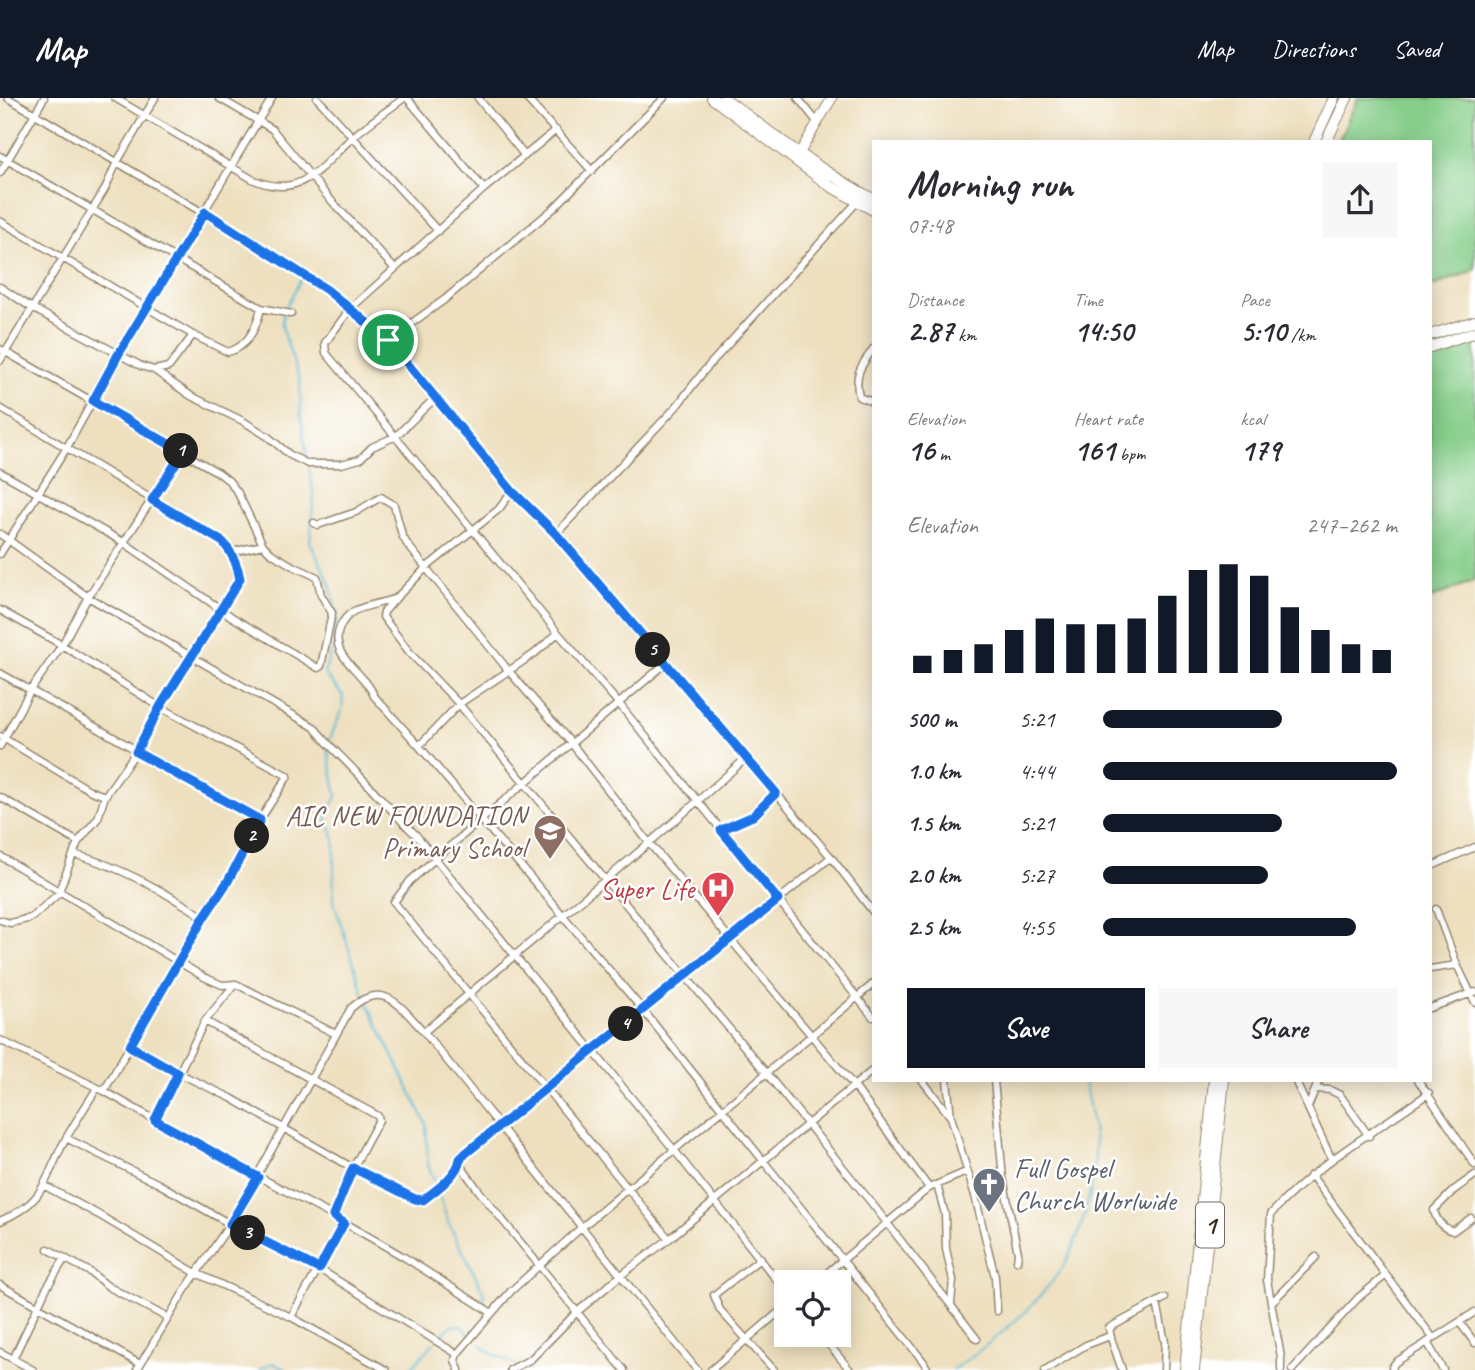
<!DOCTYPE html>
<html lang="en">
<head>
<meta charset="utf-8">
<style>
  :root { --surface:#fff; --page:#f7f7f7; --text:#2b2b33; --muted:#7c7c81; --accent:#111827 }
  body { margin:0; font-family:Caveat,sans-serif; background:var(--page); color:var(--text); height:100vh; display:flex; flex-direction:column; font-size:26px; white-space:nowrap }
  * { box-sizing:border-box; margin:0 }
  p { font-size:23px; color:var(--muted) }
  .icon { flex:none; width:38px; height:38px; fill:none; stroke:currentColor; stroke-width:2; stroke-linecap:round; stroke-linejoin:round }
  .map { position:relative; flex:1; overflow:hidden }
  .side { position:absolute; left:872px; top:42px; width:560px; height:942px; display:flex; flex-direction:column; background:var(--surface); border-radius:0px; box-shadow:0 4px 18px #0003 }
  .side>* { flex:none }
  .buttons { position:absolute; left:774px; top:1172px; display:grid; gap:14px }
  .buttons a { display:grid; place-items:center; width:77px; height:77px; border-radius:0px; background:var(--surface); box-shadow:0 4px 18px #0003; font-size:35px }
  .pin { position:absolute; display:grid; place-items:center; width:60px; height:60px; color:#fff; margin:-30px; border:4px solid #fff; border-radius:50%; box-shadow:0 2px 7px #0007 }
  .km { position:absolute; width:35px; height:35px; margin:-18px; border-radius:50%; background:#222; color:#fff; font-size:19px; line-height:35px; text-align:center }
  .round { display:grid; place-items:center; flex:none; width:74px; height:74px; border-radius:0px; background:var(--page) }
  .head { display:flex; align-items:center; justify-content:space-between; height:119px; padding:0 35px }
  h1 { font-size:38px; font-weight:600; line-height:52px }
  .metrics { display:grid; grid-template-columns:repeat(3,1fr); gap:10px; height:119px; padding:7px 35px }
  .metrics div { display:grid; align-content:center }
  .metrics b { font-size:30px; font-weight:600 }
  .metrics small { font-size:19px; font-weight:400 }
  .metrics p { font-size:19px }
  .chart { height:196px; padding:14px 35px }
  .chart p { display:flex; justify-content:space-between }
  .chart svg { width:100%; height:126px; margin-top:7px; stroke:var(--accent); stroke-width:6 }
  .action { display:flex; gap:14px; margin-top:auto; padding:14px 35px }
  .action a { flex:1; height:80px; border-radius:0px; background:var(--accent); color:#fff; font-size:28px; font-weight:600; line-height:80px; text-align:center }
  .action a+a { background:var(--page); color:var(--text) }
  ul { padding:0 35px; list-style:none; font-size:23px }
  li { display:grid; grid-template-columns:112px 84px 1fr; align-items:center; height:52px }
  li i { height:18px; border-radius:9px; background:var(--accent) }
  header { display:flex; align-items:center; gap:42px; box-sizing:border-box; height:98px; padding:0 35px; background:var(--accent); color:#fff }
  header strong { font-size:33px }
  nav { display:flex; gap:38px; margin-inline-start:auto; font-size:24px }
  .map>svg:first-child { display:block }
  .green { fill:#85cd89; stroke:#607c54; stroke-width:2 }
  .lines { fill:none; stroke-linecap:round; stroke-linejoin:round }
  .stream { stroke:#55b8d3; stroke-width:2 }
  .street-casing { stroke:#94856e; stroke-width:9 }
  .secondary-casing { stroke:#94856e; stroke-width:11 }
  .primary-casing { stroke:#94856e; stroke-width:12 }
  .street { stroke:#fff; stroke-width:6 }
  .secondary { stroke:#fff; stroke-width:9 }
  .primary { stroke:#fff; stroke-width:10 }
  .route-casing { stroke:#fff; stroke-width:14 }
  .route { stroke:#1a73e8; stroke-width:9 }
  .labels { text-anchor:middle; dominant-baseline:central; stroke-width:5; stroke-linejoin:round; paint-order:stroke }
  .shield { fill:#fff; stroke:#766a62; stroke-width:2 }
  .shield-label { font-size:26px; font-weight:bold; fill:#3b2a1e }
  .education-label { font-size:28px; fill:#785e54; stroke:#fff; text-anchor:end }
  .health-label { font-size:28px; fill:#be3a42; stroke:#fff; text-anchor:end }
  .worship-label { font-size:28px; fill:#5b616d; stroke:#fff; text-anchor:start }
</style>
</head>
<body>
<header>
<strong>Map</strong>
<nav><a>Map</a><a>Directions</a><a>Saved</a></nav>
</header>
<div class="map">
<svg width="1475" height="1272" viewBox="0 0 1475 1272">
  <rect width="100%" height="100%" fill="#fff"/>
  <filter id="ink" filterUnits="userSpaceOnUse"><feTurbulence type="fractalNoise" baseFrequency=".0143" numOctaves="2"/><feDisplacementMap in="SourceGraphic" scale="14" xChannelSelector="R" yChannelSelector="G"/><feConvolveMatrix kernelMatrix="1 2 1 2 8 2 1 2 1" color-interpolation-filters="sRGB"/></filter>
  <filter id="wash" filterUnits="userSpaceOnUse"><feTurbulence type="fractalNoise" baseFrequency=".00686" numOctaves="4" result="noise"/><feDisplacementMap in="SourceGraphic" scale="28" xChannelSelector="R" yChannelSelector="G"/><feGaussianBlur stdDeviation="1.57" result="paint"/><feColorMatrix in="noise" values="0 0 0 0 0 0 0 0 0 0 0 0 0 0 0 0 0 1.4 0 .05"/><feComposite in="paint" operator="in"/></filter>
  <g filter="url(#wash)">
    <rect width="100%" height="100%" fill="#eee0bf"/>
    <path class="green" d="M 1358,0 L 1475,0 L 1475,172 L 1430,189 L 1430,44 L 1338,44 Z
      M 1475,238 L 1475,482 L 1430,501 L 1430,252 Z"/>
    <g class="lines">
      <path class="stream" d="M 285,211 L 301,181
        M 283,216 L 282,227 L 285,239 L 300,283 L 301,319 L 308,364
        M 309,370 L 314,398 L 310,444 L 330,485 L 337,516 L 334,546 L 324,575 L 343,598 L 342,612 L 329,643
        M 327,648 L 337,698 L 326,720 L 335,742 L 333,801 L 364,898
        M 366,903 L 426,1025 L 428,1067 L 437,1088
        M 438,1094 L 448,1124 L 484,1195 L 485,1207
        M 438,1241 L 452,1227 L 461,1228 L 470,1236
        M 481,1247 L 491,1255 L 517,1267
        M 522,1269 L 529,1272
        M 260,1272 L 272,1265 L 286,1272
        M 409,1272 L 434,1245
        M 952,1272 C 991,1246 1036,1209 1062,1170 C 1079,1145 1095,1086 1095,1056 C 1096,1033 1088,1005 1084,982"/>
    </g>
  </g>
  <g filter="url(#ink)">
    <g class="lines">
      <defs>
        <path id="street" d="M 8,0 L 261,149 L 327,192 L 388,242 L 512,393 L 556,436 L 626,521 L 831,759 L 873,814
          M 115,0 L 252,81 C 303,104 322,66 355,37 C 371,24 388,12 404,0
          M 219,0 L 272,31 L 327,98 L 395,171
          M 317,0 L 438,133
          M 407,0 L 484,91
          M 478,0 L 525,58
          M 526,0 L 592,73
          M 798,0 L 818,25
          M 556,32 L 484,91 L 350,211 L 325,245 L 326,255 L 558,535 L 620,607 L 873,919
          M 0,58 L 261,210 L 291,216
          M 0,75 L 44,0
          M 0,123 L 193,237 L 228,254 C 248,249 257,228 261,210
          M 0,189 L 32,210 L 141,268 L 154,272 L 169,269 L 193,237
          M 388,242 L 444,202 L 553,111 L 664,0
          M 0,251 L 219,375 L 229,383 L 238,395 L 263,447 L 271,455 L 291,467 L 317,479 L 321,497 L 332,515 L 321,568 L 318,570 L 232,519 L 123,444 L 0,374
          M 873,251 C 860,269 854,277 859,299 L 873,304
          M 0,263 L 105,91 L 117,64 L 155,0
          M 154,272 L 191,298 L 243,323 L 267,338 L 290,357 L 308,366 L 341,366 L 360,361 L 372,349 L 396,338 L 436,299
          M 0,310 L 223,444 L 232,454 L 240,481 L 160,609 L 136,654 L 105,698 L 98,720 L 78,744 L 58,796 L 31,820 L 10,825 L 0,822
          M 512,393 L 499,411 L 427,469 L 396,500 L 384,514 L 383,519 L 410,555 L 459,606 L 534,556 L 558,535
          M 314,425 L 318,427 L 356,414 L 381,399 L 394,407 L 402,437 L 407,446 L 508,572 L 572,646 L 650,746 L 854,988 L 929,1090
          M 0,436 L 88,499 L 314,629 C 326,645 341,658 355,673 C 376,694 394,716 416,737 L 675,1053 L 786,1194
          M 556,436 L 676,309 L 704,273 L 858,103
          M 232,454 L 263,447
          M 0,456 L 66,351 L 118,257 L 272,0
          M 396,500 C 383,505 367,507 354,513 C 348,516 342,524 340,529 C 327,559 366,574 374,598 L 419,648 L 643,912 L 923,1263 L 928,1272
          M 0,512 L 62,547 L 160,609 L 288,678 L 260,722 L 228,783 L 204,819 L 104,993
          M 665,566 L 435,761 L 410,783 L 394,804 L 669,1141
          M 0,575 L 260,722
          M 0,638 L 91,693 L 105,698
          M 0,648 L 30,593 L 62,547 L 88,499 L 183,354
          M 419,648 L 459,606 L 767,976 L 870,1103 L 977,1241
          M 0,699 L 78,744
          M 721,732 L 753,718 L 776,695
          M 73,756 C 120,768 163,793 204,819
          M 0,758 L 204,879 L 222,887 L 236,886 L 336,936
          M 1432,768 L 1475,749
          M 1436,811 L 1457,867 L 1475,904
          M 1430,871 L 1457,867
          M 1430,910 L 1475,894
          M 205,923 L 378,1018 L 379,1022 L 353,1070 L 333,1118
          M 424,934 C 531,842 642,755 746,660
          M 0,942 L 104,993 L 210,1053 L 333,1118 L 404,1159 L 492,1215
          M 130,948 L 178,975 L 231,1000 L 353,1070 L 415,1101 L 423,1102 L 437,1091 L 460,1067
          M 922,982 L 950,1018
          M 947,982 L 951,1019 L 975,1098 L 995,1179 L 997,1213
          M 994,982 L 1003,1080 L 1018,1155 L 1017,1163
          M 1295,982 L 1331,1060
          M 1418,982 L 1475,1067
          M 1316,991 L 1330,992 L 1340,997 L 1369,1038
          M 1308,1009 L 1319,982
          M 155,1022 L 205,923 L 235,886
          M 66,1040 L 159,1086 L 230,1126 L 319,1171 L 457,1256
          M 1311,1077 L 1433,1240
          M 937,1087 L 945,1116 L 946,1151 L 953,1182 L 951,1206
          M 45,1088 L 99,1117 L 196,1175 L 291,1219 L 386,1272
          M 1471,1120 L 1453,1133 C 1442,1130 1436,1122 1434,1112 L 1454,1092 L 1475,1077
          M 0,1123 C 45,1104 43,1085 63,1046 C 73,1027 86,1008 97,990
          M 48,1151 L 90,1174 L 109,1189 L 168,1220
          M 761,1160 L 714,1197 L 720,1212 L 774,1272
          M 815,1185 L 929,1090 L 966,1074
          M 0,1187 L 140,1266
          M 1157,1205 L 1165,1244 L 1164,1272
          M 1271,1205 L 1316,1159
          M 291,1219 L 344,1125
          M 1460,1225 L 1475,1245
          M 821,1237 L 850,1272
          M 1427,1244 L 1443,1272
          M 0,1254 L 33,1272
          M 13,1261 L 46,1191 L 65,1160
          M 137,1272 L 185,1192 L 230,1126 L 351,910 C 384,881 401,909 424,934 L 697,1272
          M 459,1272 L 455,1262 L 457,1256 L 511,1193 L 582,1129 L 873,886
          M 510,1272 L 531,1261 L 577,1214 L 620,1178 L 669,1141 L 873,972
          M 624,1272 L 479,1093 L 460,1067 L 460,1061 L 831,759
          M 711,1272 L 786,1208
          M 1045,1272 L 1086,1247 L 1110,1238
          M 1122,1272 L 1111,1240 L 1109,1230 L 1165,1200
          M 1281,1272 L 1281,1259 L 1267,1182 L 1271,1116 C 1316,1066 1374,1034 1429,995
          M 1292,1272 L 1359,1199 L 1385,1178
          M 1393,1272 L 1392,1269 L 1396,1264 L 1475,1214"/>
        <path id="secondary" d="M 796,61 L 832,0"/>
        <path id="primary" d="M 712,0 L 830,88 L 873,112
          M 724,0 C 772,36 820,73 873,101
          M 1314,44 L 1334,0
          M 1326,44 L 1347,0
          M 1430,237 L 1475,223
          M 1430,249 L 1475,234
          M 1185,1272 L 1214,982
          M 1194,1272 L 1224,982"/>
      </defs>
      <use href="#street" class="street-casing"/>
      <use href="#secondary" class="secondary-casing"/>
      <use href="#primary" class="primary-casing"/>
      <use href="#street" class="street"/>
      <use href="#secondary" class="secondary"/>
      <use href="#primary" class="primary"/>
    </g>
  </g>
  <g class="lines" filter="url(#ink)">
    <defs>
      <path id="route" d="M 205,114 L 327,192 L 388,242 L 512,393 L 556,436 L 776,695 L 753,718 L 721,732 L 778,802 L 466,1055 L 460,1061 C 458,1077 435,1093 423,1102 L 415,1101 L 353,1070 L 333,1118 L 344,1125 L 319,1171 L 230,1126 L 258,1079 L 155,1022 L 178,975 L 130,948 L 204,819 L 228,783 L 260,722 L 136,654 L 160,609 L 240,481 C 238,467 232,455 223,444 L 152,402 L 183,354 L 93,303 L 118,257 Z"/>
    </defs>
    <use href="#route" class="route-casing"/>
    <use href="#route" class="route"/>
  </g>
  <defs>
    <symbol id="school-pin" viewBox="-11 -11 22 30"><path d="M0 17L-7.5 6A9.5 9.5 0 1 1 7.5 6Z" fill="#8d6e63" stroke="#fff"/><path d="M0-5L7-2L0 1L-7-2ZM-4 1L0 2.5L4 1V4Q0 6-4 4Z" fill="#fff"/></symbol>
    <symbol id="hospital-pin" viewBox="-11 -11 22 30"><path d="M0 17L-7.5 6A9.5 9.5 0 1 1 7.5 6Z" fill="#e0444e" stroke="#fff"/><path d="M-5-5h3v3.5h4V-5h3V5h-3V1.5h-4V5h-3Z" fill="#fff"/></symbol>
    <symbol id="church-pin" viewBox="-11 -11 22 30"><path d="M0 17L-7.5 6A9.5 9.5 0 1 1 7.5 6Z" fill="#6b7280" stroke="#fff"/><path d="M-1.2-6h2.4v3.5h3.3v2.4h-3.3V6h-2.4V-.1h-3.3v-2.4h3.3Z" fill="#fff"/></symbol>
  </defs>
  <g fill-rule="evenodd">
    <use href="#school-pin" x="531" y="714" width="38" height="52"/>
    <use href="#hospital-pin" x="699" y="771" width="38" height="52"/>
    <use href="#church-pin" x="970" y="1067" width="38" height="52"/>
  </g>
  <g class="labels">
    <rect class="shield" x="1196" y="1104.5" width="28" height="45" rx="5"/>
    <g class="shield-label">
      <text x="1210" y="1127">1</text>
    </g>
    <g class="education-label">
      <text x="526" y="717">AIC NEW FOUNDATION<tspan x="526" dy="32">Primary School</tspan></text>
    </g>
    <g class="health-label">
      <text x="694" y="790">Super Life</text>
    </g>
    <g class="worship-label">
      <text x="1014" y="1070">Full Gospel<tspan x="1014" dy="32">Church Worlwide</tspan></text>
    </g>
  </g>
</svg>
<div class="buttons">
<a><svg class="icon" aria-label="locate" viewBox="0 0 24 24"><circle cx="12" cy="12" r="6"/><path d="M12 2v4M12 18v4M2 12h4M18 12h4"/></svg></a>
</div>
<div class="pin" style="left:388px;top:242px;background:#1e9e55"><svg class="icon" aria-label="arrive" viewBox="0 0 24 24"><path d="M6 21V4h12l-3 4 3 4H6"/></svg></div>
<b class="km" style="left:181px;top:353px">1</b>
<b class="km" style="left:252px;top:738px">2</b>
<b class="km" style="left:248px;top:1135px">3</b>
<b class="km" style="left:626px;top:926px">4</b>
<b class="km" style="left:653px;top:552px">5</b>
<section class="side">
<div class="head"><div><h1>Morning run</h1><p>07:48</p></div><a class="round"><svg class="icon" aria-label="share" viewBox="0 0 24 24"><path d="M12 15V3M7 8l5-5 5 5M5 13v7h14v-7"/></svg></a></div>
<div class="metrics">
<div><p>Distance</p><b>2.87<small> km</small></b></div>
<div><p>Time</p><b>14:50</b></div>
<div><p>Pace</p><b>5:10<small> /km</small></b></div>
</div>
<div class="metrics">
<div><p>Elevation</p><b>16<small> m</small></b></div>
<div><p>Heart rate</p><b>161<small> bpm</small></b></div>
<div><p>kcal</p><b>179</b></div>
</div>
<div class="chart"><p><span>Elevation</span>247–262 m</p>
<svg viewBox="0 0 160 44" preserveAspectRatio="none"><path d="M5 44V38M15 44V36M25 44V34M35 44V29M45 44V25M55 44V27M65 44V27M75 44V25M85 44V17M95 44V8M105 44V6M115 44V10M125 44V21M135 44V29M145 44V34M155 44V36"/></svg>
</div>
<ul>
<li><b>500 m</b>5:21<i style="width:61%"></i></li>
<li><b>1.0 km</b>4:44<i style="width:100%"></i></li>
<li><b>1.5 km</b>5:21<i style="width:61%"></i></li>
<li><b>2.0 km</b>5:27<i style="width:56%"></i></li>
<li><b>2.5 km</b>4:55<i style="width:86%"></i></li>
</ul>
<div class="action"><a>Save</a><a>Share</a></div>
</section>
</div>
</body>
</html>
